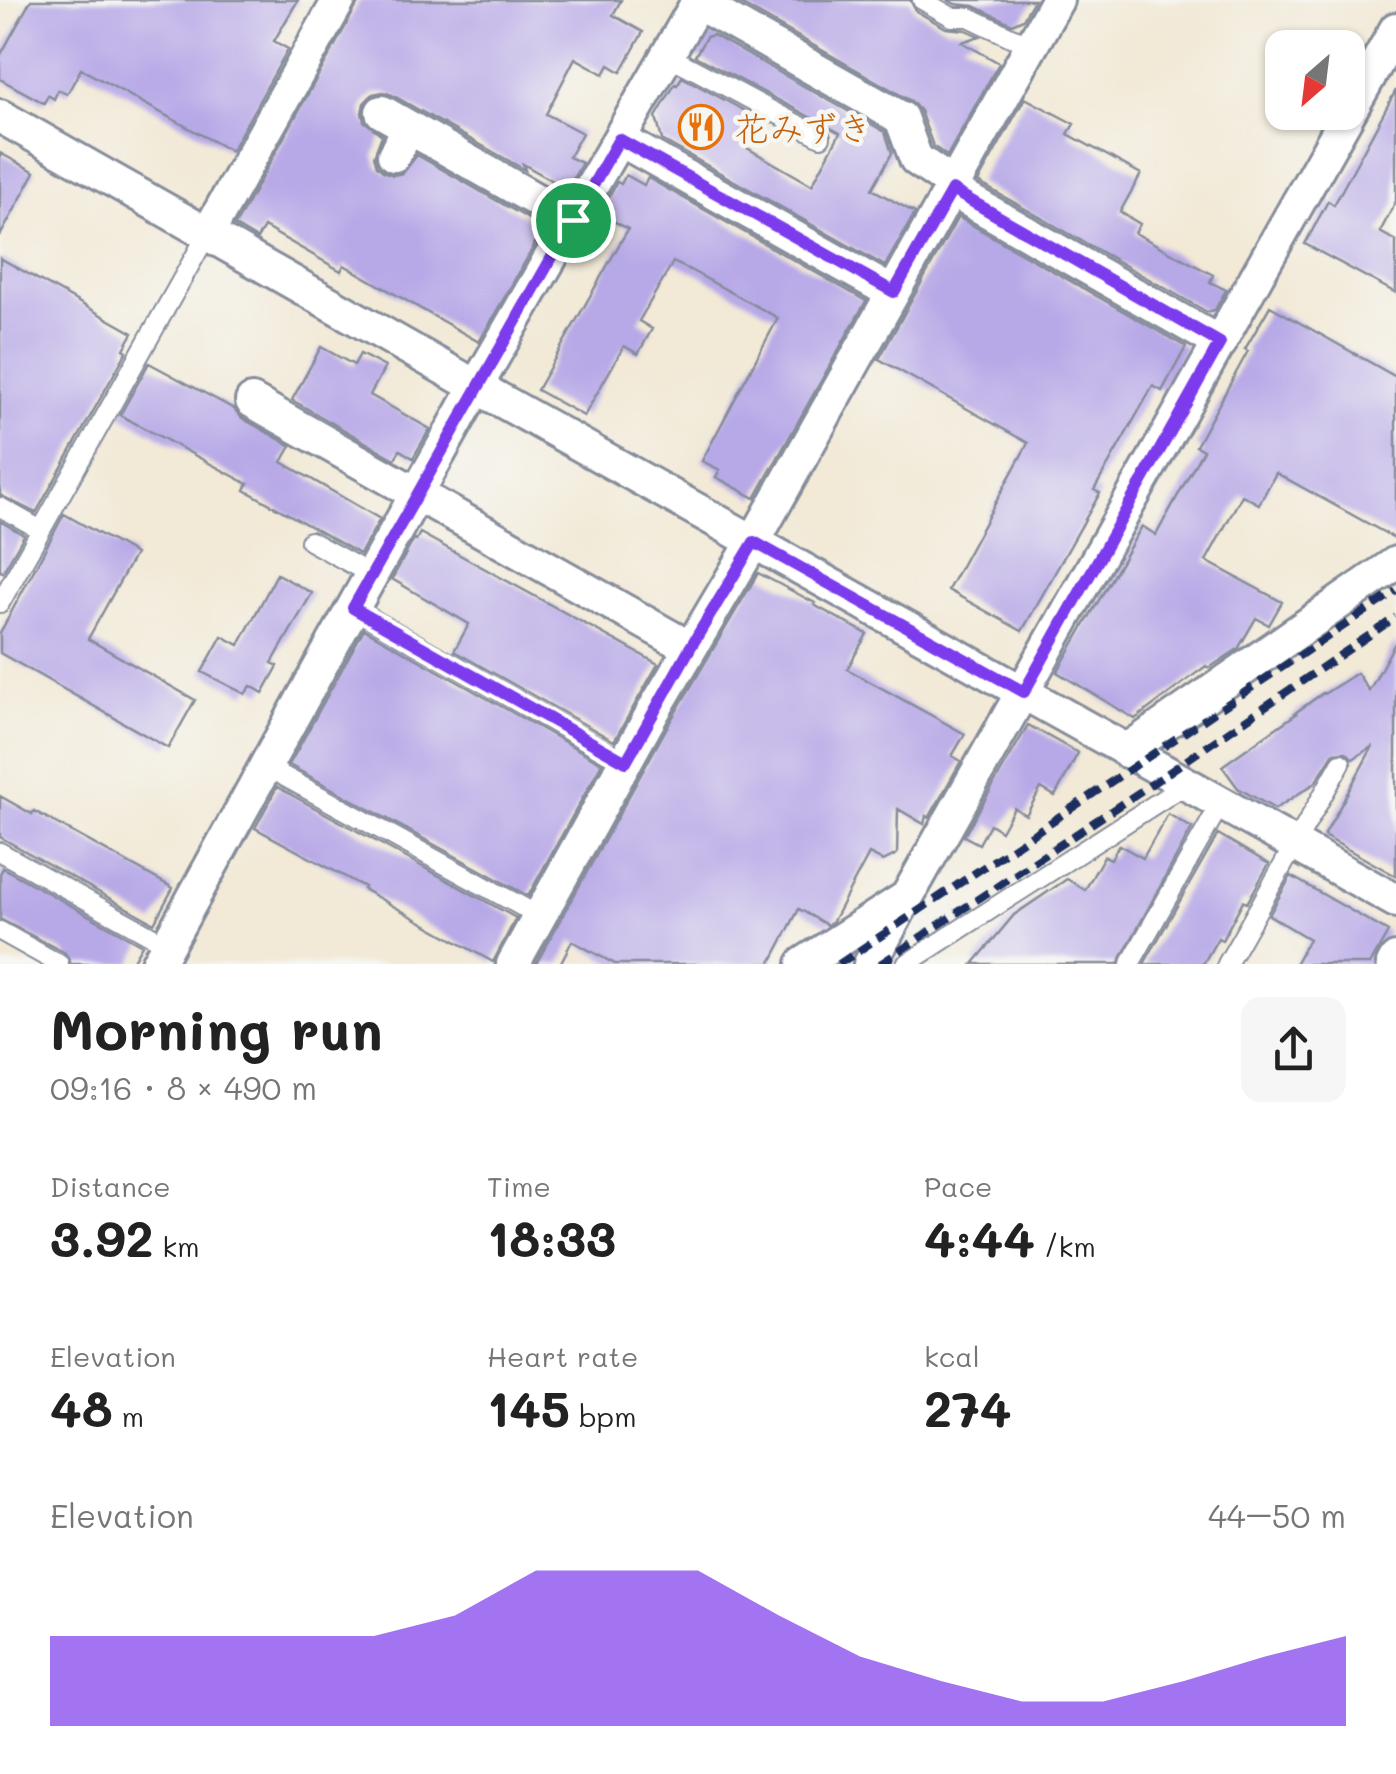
<!DOCTYPE html>
<html lang="en">
<head>
<meta charset="utf-8">
<style>
  :root { --surface:#fff; --page:#f6f6f6; --text:#222; --muted:#767676; --accent:#7c3aed }
  body { margin:0; font-family:Mali,"Klee One",sans-serif; background:var(--page); color:var(--text); height:100vh; display:flex; flex-direction:column; font-size:38px; white-space:nowrap }
  * { box-sizing:border-box; margin:0 }
  p { font-size:32px; color:var(--muted) }
  .icon { flex:none; width:55px; height:55px; fill:none; stroke:currentColor; stroke-width:2; stroke-linecap:round; stroke-linejoin:round }
  .map { position:relative; height:964px; overflow:hidden }
  .drawer { display:flex; flex-direction:column; background:var(--surface); flex:1 }
  .drawer>* { flex:none }
  .needle { width:65px; rotate:208deg }
  .controls { position:absolute; left:1265px; top:30px; display:grid; gap:20px }
  .controls a { display:grid; place-items:center; width:100px; height:100px; border-radius:20px; background:var(--surface); box-shadow:0 2px 8px #0004; font-size:50px }
  .pin { position:absolute; display:grid; place-items:center; width:85px; height:85px; color:#fff; margin:-42px; border:5px solid #fff; border-radius:50%; box-shadow:0 2px 10px #0007 }
  .round { display:grid; place-items:center; flex:none; width:105px; height:105px; border-radius:20px; background:var(--page) }
  .head { display:flex; align-items:center; justify-content:space-between; height:170px; padding:0 50px }
  h1 { font-size:55px; font-weight:800; line-height:75px }
  .metrics { display:grid; grid-template-columns:repeat(3,1fr); gap:15px; height:170px; padding:10px 50px }
  .metrics div { display:grid; align-content:center }
  .metrics b { font-size:50px; font-weight:800 }
  .metrics small { font-size:28px; font-weight:400 }
  .metrics p { font-size:28px }
  .chart { height:280px; padding:20px 50px }
  .chart p { display:flex; justify-content:space-between }
  .chart svg { width:100%; height:180px; margin-top:10px; fill:var(--accent); opacity:.7 }
  .map>svg:first-child { display:block }
  .building { fill:#b7a8e7 }
  .lines { fill:none; stroke-linecap:round; stroke-linejoin:round }
  .service-casing { stroke:#868c9a; stroke-width:22 }
  .minor-casing { stroke:#868c9a; stroke-width:38 }
  .service { stroke:#fff; stroke-width:18 }
  .minor { stroke:#fff; stroke-width:32 }
  .rail { stroke:#1b2f5e; stroke-width:8; stroke-dasharray:15 8; stroke-linecap:butt }
  .route-casing { stroke:#fff; stroke-width:20 }
  .route { stroke:#7c3aed; stroke-width:12 }
  .labels { text-anchor:middle; dominant-baseline:central; stroke-width:9; stroke-linejoin:round; paint-order:stroke }
  .food-label { font-size:35px; fill:#c56008; stroke:#f6f6f2; text-anchor:start }
</style>
</head>
<body>
<div class="map">
<svg width="1396" height="964" viewBox="0 0 1396 964">
  <rect width="100%" height="100%" fill="#f6f6f2"/>
  <filter id="ink" filterUnits="userSpaceOnUse"><feTurbulence type="fractalNoise" baseFrequency=".01" numOctaves="2"/><feDisplacementMap in="SourceGraphic" scale="20" xChannelSelector="R" yChannelSelector="G"/><feConvolveMatrix kernelMatrix="1 2 1 2 8 2 1 2 1" color-interpolation-filters="sRGB"/></filter>
  <filter id="wash" filterUnits="userSpaceOnUse"><feTurbulence type="fractalNoise" baseFrequency=".0048" numOctaves="4" result="noise"/><feDisplacementMap in="SourceGraphic" scale="40" xChannelSelector="R" yChannelSelector="G"/><feGaussianBlur stdDeviation="2.25" result="paint"/><feColorMatrix in="noise" values="0 0 0 0 0 0 0 0 0 0 0 0 0 0 0 0 0 1.4 0 .05"/><feComposite in="paint" operator="in"/></filter>
  <g filter="url(#wash)">
    <rect width="100%" height="100%" fill="#f2e9d6"/>
    <g id="blocks">
      <path class="building" d="M 31,0 L 298,0 L 274,41 L 288,49 L 231,151 L 81,69 L 67,94 L 58,90 L 54,99 L 48,95 L 44,103 L 0,79 L 0,56 Z
        M 360,0 L 621,0 L 613,15 L 643,32 L 621,72 L 609,65 L 604,74 L 575,58 L 546,114 L 582,133 L 569,157 L 582,163 L 567,189 L 523,164 L 525,170 L 392,95 L 383,92 L 373,94 L 364,103 L 362,113 L 364,121 L 382,135 L 374,156 L 377,166 L 384,172 L 393,175 L 403,173 L 417,155 L 541,226 L 542,229 L 530,253 L 479,342 L 344,265 L 341,271 L 264,227 L 257,239 L 235,226 Z
        M 734,0 L 910,0 L 916,11 L 946,28 L 966,30 L 980,36 L 962,42 L 999,63 L 947,156 L 933,146 L 920,111 L 911,101 Z
        M 947,0 L 1034,0 L 1023,19 L 1012,24 L 974,6 L 955,4 Z
        M 713,35 L 885,132 L 892,153 L 872,189 L 915,213 L 885,266 L 662,140 L 656,117 L 675,84 L 677,85 L 682,77 L 758,118 L 742,145 L 812,185 L 840,133 L 695,56 L 706,37 Z
        M 1396,90 L 1396,201 L 1380,232 L 1396,241 L 1396,293 L 1305,244 L 1328,201 L 1334,205 Z
        M 1025,98 L 1074,124 L 1068,134 L 1141,174 L 1120,212 L 1140,224 L 1135,233 L 1213,275 L 1210,282 L 1226,290 L 1215,310 L 1207,312 L 978,182 Z
        M 0,153 L 35,172 L 0,236 Z
        M 626,175 L 644,185 L 648,178 L 866,301 L 755,498 L 716,477 L 720,470 L 702,461 L 778,318 L 690,270 L 673,262 L 639,321 L 652,329 L 638,354 L 624,346 L 584,416 L 537,390 L 628,229 L 604,216 L 606,211 L 602,209 L 617,182 L 621,184 Z
        M 958,217 L 1186,347 L 1162,391 L 1153,386 L 1094,490 L 1100,493 L 1022,631 L 948,590 L 1028,443 L 879,359 Z
        M 0,258 L 133,333 L 124,349 L 127,351 L 36,513 L 0,495 Z
        M 1270,306 L 1396,377 L 1396,539 L 1276,473 L 1259,504 L 1242,495 L 1206,561 L 1282,602 L 1269,625 L 1256,618 L 1238,649 L 1209,668 L 1206,666 L 1135,719 L 1057,672 L 1142,526 L 1156,535 L 1203,450 L 1196,446 L 1248,351 L 1245,349 Z
        M 321,347 L 354,365 L 360,354 L 385,367 L 370,395 L 430,429 L 413,458 L 400,450 L 395,459 L 292,400 Z
        M 149,363 L 234,409 L 242,418 L 291,446 L 282,462 L 380,519 L 360,554 L 245,490 L 248,484 L 120,415 Z
        M 64,514 L 135,554 L 88,639 L 195,700 L 168,748 L 0,653 L 0,633 Z
        M 0,521 L 24,535 L 3,572 L 0,571 Z
        M 420,533 L 658,664 L 614,741 L 454,651 L 469,624 L 392,579 L 414,539 L 416,540 Z
        M 758,573 L 815,603 L 814,605 L 867,634 L 847,669 L 965,734 L 952,756 L 961,761 L 929,818 L 926,816 L 924,824 L 898,809 L 897,854 L 883,861 L 869,854 L 833,921 L 827,925 L 799,909 L 770,964 L 615,964 L 572,941 L 560,964 L 536,964 L 671,720 Z
        M 277,574 L 312,593 L 272,663 L 278,666 L 263,693 L 251,686 L 245,694 L 202,672 L 222,636 L 239,645 Z
        M 364,629 L 602,763 L 528,896 L 289,765 Z
        M 1396,641 L 1396,876 L 1324,836 L 1373,746 L 1353,759 L 1346,752 L 1334,753 L 1315,783 L 1275,809 L 1238,788 L 1222,766 L 1296,714 L 1295,713 L 1323,693 L 1324,694 L 1357,673 L 1369,691 Z
        M 1028,725 L 1078,753 L 1055,796 L 1041,788 L 1026,815 L 1014,808 L 1001,831 L 990,824 L 979,844 L 964,836 Z
        M 277,787 L 516,918 L 493,962 L 363,889 L 364,887 L 255,828 Z
        M 0,796 L 32,814 L 34,811 L 173,888 L 154,923 L 0,837 Z
        M 1168,814 L 1192,828 L 1118,964 L 973,964 L 1014,915 L 1067,879 L 1085,890 L 1104,856 L 1111,859 L 1119,845 L 1143,858 Z
        M 1218,834 L 1269,864 L 1247,903 L 1243,901 L 1222,940 L 1218,938 L 1203,964 L 1144,964 Z
        M 3,868 L 142,945 L 131,964 L 71,964 L 65,953 L 0,919 L 0,874 Z
        M 1291,876 L 1388,932 L 1370,964 L 1295,964 L 1309,939 L 1269,915 Z"/>
    </g>
  </g>
  <g filter="url(#ink)">
    <use href="#blocks" fill-opacity="0" stroke="#868c9a" stroke-width="2.5"/>
    <g class="lines">
      <defs>
        <path id="service" d="M 922,0 L 952,17 L 969,17 L 1011,37 L 1033,44
          M 667,55 L 821,137
          M 0,507 L 41,530
          M 310,541 L 372,575
          M 0,603 L 208,233
          M 353,608 L 625,762
          M 265,766 L 539,916
          M 0,852 L 168,945
          M 0,931 L 59,964
          M 906,964 L 1188,783
          M 1130,964 L 1221,803
          M 1227,964 L 1341,763"/>
        <path id="minor" d="M 698,3 L 901,118 L 916,159 L 948,181 L 951,190 L 1220,343
          M 382,112 L 573,221
          M 0,116 L 477,387 L 1396,901
          M 619,139 L 893,293
          M 394,155 L 409,128
          M 208,233 L 339,0
          M 252,401 L 690,648
          M 1126,751 L 1396,563
          M 157,964 L 320,667 L 484,373 L 699,0
          M 513,964 L 654,710 L 754,541 L 1057,0
          M 803,964 L 907,897 L 1396,29
          M 870,964 L 904,901
          M 1393,964 L 1396,959"/>
      </defs>
      <use href="#service" class="service-casing"/>
      <use href="#minor" class="minor-casing"/>
      <use href="#service" class="service"/>
      <use href="#minor" class="minor"/>
      <path class="rail" d="M 839,964 L 1396,591
        M 880,964 L 1156,781 L 1396,617"/>
    </g>
  </g>
  <g class="lines" filter="url(#ink)">
    <defs>
      <path id="route" d="M 619,139 L 894,292 L 952,190 L 1220,343 L 1024,692 L 754,542 L 690,648 L 626,762 L 353,608 Z"/>
    </defs>
    <use href="#route" class="route-casing"/>
    <use href="#route" class="route"/>
  </g>
  <defs>
    <symbol id="restaurant-ring" viewBox="-11 -11 22 22"><circle r="9.5" fill="#f6f6f2" stroke="#e8710a" stroke-width="1.5"/><path d="M-5-6h1v4h1v-4h1v4h1v-4h1v5L-1.5 .5V6h-2V.5L-5-1ZM5-6V6H3V1.5H1.5Q1.5-4 5-6Z" fill="#e8710a"/></symbol>
  </defs>
  <g fill-rule="evenodd">
    <use href="#restaurant-ring" x="676" y="102" width="50" height="50"/>
  </g>
  <g class="labels">
    <g class="food-label">
      <text x="734" y="127">花みずき</text>
    </g>
  </g>
</svg>
<div class="controls">
<a><svg class="needle" viewBox="-14 -14 28 28"><path d="M0-13l5 13h-10z" fill="#e53935"/><path d="M0 13l5-13h-10z" fill="#767676"/></svg></a>
</div>
<div class="pin" style="left:573px;top:220px;background:#1e9e55"><svg class="icon" aria-label="arrive" viewBox="0 0 24 24"><path d="M6 21V4h12l-3 4 3 4H6"/></svg></div>
</div>
<section class="drawer">
<div class="head"><div><h1>Morning run</h1><p>09:16 · 8 × 490 m</p></div><a class="round"><svg class="icon" aria-label="share" viewBox="0 0 24 24"><path d="M12 15V3M7 8l5-5 5 5M5 13v7h14v-7"/></svg></a></div>
<div class="metrics">
<div><p>Distance</p><b>3.92<small> km</small></b></div>
<div><p>Time</p><b>18:33</b></div>
<div><p>Pace</p><b>4:44<small> /km</small></b></div>
</div>
<div class="metrics">
<div><p>Elevation</p><b>48<small> m</small></b></div>
<div><p>Heart rate</p><b>145<small> bpm</small></b></div>
<div><p>kcal</p><b>274</b></div>
</div>
<div class="chart"><p><span>Elevation</span>44–50 m</p>
<svg viewBox="0 0 160 44" preserveAspectRatio="none"><path d="M0 44V22L10 22L20 22L30 22L40 22L50 17L60 6L70 6L80 6L90 17L100 27L110 33L120 38L130 38L140 33L150 27L160 22V44z"/></svg>
</div>
</section>
</body>
</html>
